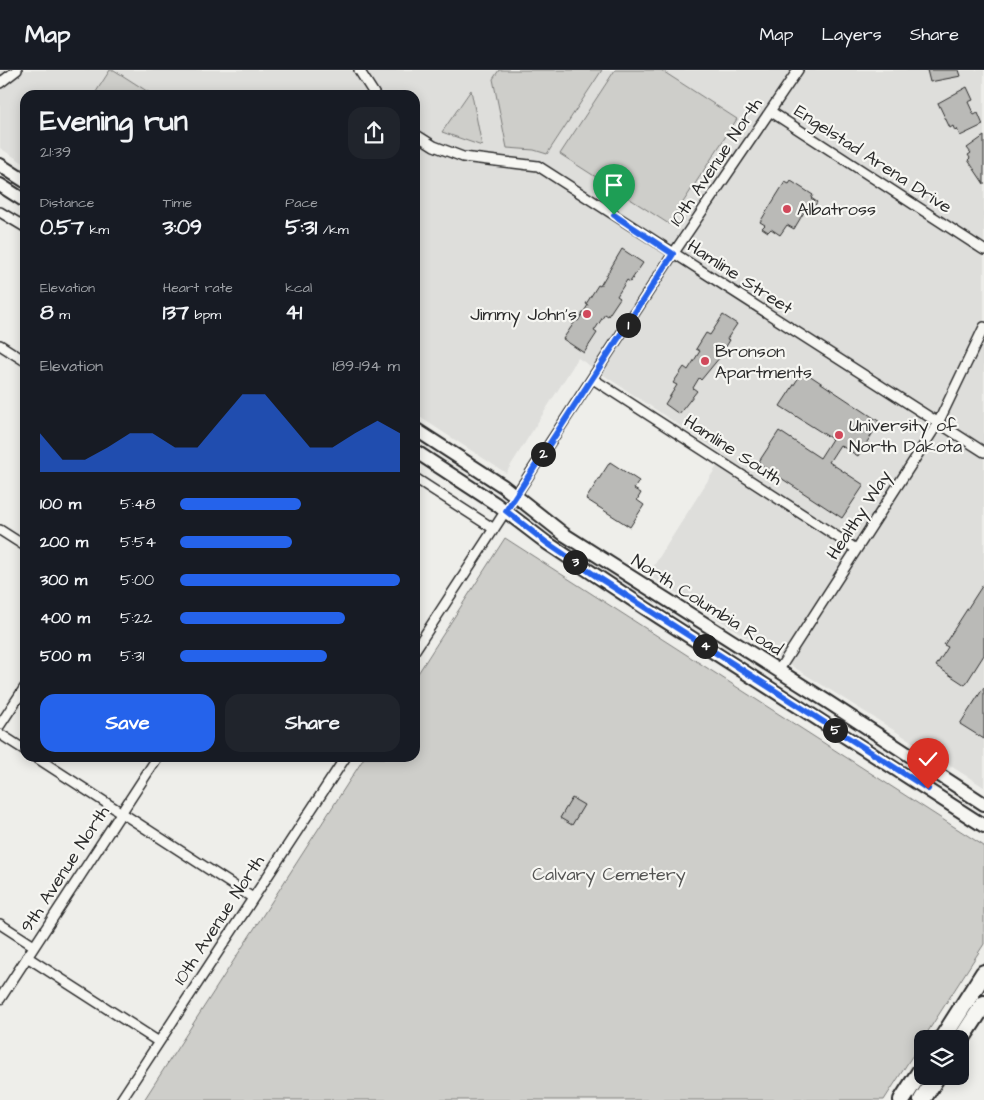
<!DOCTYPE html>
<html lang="en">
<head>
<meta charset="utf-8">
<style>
  :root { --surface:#171b24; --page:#20242c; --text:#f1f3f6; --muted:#9ea1a6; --line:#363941; --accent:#2563eb }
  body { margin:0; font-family:"Architects Daughter",sans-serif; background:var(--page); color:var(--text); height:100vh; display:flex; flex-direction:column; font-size:19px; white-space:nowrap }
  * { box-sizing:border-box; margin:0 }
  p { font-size:16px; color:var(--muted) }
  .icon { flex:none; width:28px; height:28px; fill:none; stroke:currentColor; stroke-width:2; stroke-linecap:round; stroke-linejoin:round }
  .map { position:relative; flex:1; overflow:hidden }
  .panel { position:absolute; left:20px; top:20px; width:400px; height:672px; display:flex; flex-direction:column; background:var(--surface); border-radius:15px; box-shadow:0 2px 12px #0003 }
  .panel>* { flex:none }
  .buttons { position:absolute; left:914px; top:960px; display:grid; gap:10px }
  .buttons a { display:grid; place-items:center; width:55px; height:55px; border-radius:10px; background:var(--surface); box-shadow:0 2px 12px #0003; font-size:25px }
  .pin { position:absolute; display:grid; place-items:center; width:42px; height:42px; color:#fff; margin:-51px -21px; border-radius:50% 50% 50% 0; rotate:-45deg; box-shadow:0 0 5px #0007 }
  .pin .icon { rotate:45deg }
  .km { position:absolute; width:25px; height:25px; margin:-12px; border-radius:50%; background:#222; color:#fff; font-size:14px; line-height:25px; text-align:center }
  .round { display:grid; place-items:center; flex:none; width:52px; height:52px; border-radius:15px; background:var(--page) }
  .head { display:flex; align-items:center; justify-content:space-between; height:85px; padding:0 20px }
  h1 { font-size:28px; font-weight:700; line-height:38px }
  .stats { display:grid; grid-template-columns:repeat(3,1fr); gap:8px; height:85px; padding:5px 20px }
  .stats div { display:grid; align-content:center }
  .stats b { font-size:21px; font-weight:700 }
  .stats small { font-size:14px; font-weight:400 }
  .stats p { font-size:14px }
  .chart { height:140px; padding:10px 20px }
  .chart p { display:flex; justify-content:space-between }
  .chart svg { width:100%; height:90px; margin-top:5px; fill:var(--accent); opacity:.7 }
  .action { display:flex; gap:10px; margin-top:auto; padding:10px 20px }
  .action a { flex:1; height:58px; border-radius:15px; background:var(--accent); color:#fff; font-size:20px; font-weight:700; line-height:58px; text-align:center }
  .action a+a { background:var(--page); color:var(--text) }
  ul { padding:0 20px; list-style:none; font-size:16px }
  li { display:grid; grid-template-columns:80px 60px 1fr; align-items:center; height:38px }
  li i { height:12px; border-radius:6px; background:var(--accent) }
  header { display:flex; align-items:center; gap:30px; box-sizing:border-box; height:70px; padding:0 25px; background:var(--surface); border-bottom:1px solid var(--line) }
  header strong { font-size:24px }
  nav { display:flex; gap:28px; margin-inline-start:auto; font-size:18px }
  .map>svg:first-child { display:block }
  .built { fill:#dededb }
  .green { fill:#cececa; stroke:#7c7c7a }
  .building { fill:#babab7; stroke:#2b2b2b }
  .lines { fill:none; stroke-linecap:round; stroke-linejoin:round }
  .street-casing { stroke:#2b2b2b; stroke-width:12 }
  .secondary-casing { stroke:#2b2b2b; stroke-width:16 }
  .highway-casing { stroke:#2b2b2b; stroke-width:20 }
  .street { stroke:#f6f6f2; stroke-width:9 }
  .secondary { stroke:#f6f6f2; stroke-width:12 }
  .highway { stroke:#f6f6f2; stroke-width:16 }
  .route-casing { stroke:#fff; stroke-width:10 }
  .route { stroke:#2563eb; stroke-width:6 }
  .poi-dot { fill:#d1495b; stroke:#f6f6f2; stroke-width:2 }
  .labels { text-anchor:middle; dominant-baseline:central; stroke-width:4.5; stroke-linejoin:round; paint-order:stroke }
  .street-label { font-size:18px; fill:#2b2b2b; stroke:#f6f6f2 }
  .poi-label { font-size:18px; fill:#2b2b2b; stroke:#f6f6f2; text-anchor:start }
  .park-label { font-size:18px; fill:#545453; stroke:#f6f6f2 }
</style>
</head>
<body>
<header>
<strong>Map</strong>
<nav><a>Map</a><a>Layers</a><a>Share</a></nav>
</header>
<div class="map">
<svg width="984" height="1030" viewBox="0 0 984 1030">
  <rect width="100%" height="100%" fill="#eeeeea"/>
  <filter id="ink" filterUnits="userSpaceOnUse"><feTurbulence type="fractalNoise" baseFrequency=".02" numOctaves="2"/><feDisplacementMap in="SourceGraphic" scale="10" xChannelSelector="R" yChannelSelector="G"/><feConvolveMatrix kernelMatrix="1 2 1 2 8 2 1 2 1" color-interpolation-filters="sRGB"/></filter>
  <g filter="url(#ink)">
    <path class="built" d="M 0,0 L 984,0 L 984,717 L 648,505 L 724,385 L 578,288 L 506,403 L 415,344 L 415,25 L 25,25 L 25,94 L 0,78 Z"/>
    <path class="green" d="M 110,0 L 114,0 L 153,25 L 94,25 Z
      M 499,0 L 602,0 L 547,84 L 534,80 L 507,78 L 493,9 Z
      M 615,0 L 661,0 L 737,49 L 669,154 L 560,84 Z
      M 471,20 L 482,76 L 442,62 Z
      M 505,468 L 984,776 L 984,874 L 884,1030 L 144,1030 L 364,688 L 415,688 L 415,608 Z"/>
    <path class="building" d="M 927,0 L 959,0 L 961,6 L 930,12 Z
      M 967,17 L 973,30 L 968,32 L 974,45 L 978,43 L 983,55 L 960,66 L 957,59 L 955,61 L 953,56 L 950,58 L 938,33 Z
      M 984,66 L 984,114 L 968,90 L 970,88 L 968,85 L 971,83 L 967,78 Z
      M 791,111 L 813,125 L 811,128 L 817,132 L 812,140 L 807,137 L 794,159 L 787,155 L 780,165 L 771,159 L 768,162 L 762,158 L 765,155 L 760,152 L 785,112 L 789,114 Z
      M 622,179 L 643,193 L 630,212 L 627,210 L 617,226 L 620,228 L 608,246 L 605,244 L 594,261 L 597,263 L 584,283 L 563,269 L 576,250 L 578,251 L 588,235 L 586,234 L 598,215 L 600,216 Z
      M 723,245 L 737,254 L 727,269 L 730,270 L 724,280 L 719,277 L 715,283 L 720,287 L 701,310 L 699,308 L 693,318 L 697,321 L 679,344 L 665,334 L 677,315 L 673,313 L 684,297 L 688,300 L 700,281 L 696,279 L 706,263 L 710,265 Z
      M 803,301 L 880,352 L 858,386 L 840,375 L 829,392 L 864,415 L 842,448 L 758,393 L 779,361 L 820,388 L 832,369 L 780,336 Z
      M 610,392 L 639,411 L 634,419 L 641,423 L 637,430 L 644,435 L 630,457 L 586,429 Z
      M 984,513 L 984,585 L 965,615 L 936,596 L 948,577 L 944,575 Z
      M 984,617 L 984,669 L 960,654 Z
      M 572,728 L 584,735 L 572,755 L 560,748 Z"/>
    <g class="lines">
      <defs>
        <path id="street" d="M 359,0 L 375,25
          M 0,13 L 17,0
          M 770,41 L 984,180
          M 415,64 L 434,76 L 463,87 L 538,96 L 984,382
          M 0,142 L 25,157
          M 0,275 L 25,291
          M 593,309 L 856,479
          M 415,408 L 494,459
          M 0,460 L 25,476
          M 415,580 L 673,184 L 798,0
          M 782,595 L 938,353 L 984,257
          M 0,655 L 25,617
          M 0,664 L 25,680
          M 37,688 L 253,828
          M 0,854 L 34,876
          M 27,887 L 159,972
          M 0,929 L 157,688
          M 121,1030 L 345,688"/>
        <path id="secondary" d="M 0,95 L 25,111
          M 0,115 L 25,131
          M 415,359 L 503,416 L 565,465 L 828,632 L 984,734
          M 415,381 L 496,434 L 547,473 L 645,538 L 984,756"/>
        <path id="highway" d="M 942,969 L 984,903
          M 960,971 L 984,934
          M 902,1030 L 922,999
          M 922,1030 L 937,1006"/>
      </defs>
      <use href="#street" class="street-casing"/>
      <use href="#secondary" class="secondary-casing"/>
      <use href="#highway" class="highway-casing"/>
      <use href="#street" class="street"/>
      <use href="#secondary" class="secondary"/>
      <use href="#highway" class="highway"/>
    </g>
  </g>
  <g class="lines" filter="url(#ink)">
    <defs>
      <path id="route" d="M 614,145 L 673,184 L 506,441 L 547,473 L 596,506 L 928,719"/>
    </defs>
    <use href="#route" class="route-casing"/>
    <use href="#route" class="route"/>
  </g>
  <g class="poi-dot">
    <circle cx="787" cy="139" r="5"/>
    <circle cx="587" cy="244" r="5"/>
    <circle cx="705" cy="291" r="5"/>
    <circle cx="839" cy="365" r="5"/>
  </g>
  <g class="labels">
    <g class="street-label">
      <text transform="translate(873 89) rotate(33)">Engelstad Arena Drive</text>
      <text transform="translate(716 92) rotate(-56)">10th Avenue North</text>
      <text transform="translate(740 207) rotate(33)">Hamline Street</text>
      <text transform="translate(733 380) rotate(33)">Hamline South</text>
      <text transform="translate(859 445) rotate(-57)">Healthy Way</text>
      <text transform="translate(707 535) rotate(32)">North Columbia Road</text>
      <text transform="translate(65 799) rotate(-57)">9th Avenue North</text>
      <text transform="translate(219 850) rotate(-57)">10th Avenue North</text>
    </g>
    <g class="poi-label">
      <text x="797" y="139">Albatross</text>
      <text x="577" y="244" text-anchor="end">Jimmy John's</text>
      <text x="715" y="281">Bronson<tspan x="715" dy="21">Apartments</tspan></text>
      <text x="849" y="355">University of<tspan x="849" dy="21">North Dakota</tspan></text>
    </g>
    <g class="park-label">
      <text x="609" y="804">Calvary Cemetery</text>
    </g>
  </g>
</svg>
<div class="buttons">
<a><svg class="icon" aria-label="layers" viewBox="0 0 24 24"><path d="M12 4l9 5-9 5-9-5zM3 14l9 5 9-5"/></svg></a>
</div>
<div class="pin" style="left:614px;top:145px;background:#1e9e55"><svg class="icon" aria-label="arrive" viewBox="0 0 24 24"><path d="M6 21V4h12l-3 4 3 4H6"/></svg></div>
<div class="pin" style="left:928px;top:719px;background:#d93025"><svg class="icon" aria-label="check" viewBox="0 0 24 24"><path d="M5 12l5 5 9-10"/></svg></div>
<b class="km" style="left:628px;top:255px">1</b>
<b class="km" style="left:543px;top:384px">2</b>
<b class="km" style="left:575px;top:492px">3</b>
<b class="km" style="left:705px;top:576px">4</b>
<b class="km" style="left:835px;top:660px">5</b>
<section class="panel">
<div class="head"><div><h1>Evening run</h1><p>21:39</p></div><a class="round"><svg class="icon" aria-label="share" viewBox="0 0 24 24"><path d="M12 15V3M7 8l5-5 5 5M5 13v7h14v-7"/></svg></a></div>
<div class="stats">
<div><p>Distance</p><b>0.57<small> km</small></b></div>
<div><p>Time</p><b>3:09</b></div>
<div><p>Pace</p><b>5:31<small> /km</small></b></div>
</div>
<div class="stats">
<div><p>Elevation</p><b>8<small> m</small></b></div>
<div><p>Heart rate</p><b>137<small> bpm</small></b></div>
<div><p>kcal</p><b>41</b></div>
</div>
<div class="chart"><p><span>Elevation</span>189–194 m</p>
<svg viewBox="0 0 160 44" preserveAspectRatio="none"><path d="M0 44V25L10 38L20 38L30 32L40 25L50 25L60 32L70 32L80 19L90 6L100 6L110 19L120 32L130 32L140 25L150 19L160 25V44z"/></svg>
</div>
<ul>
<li><b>100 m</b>5:48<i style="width:55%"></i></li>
<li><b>200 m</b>5:54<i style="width:51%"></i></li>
<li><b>300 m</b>5:00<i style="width:100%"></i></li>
<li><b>400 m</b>5:22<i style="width:75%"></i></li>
<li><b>500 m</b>5:31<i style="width:67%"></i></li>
</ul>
<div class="action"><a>Save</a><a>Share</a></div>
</section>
</div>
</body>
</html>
